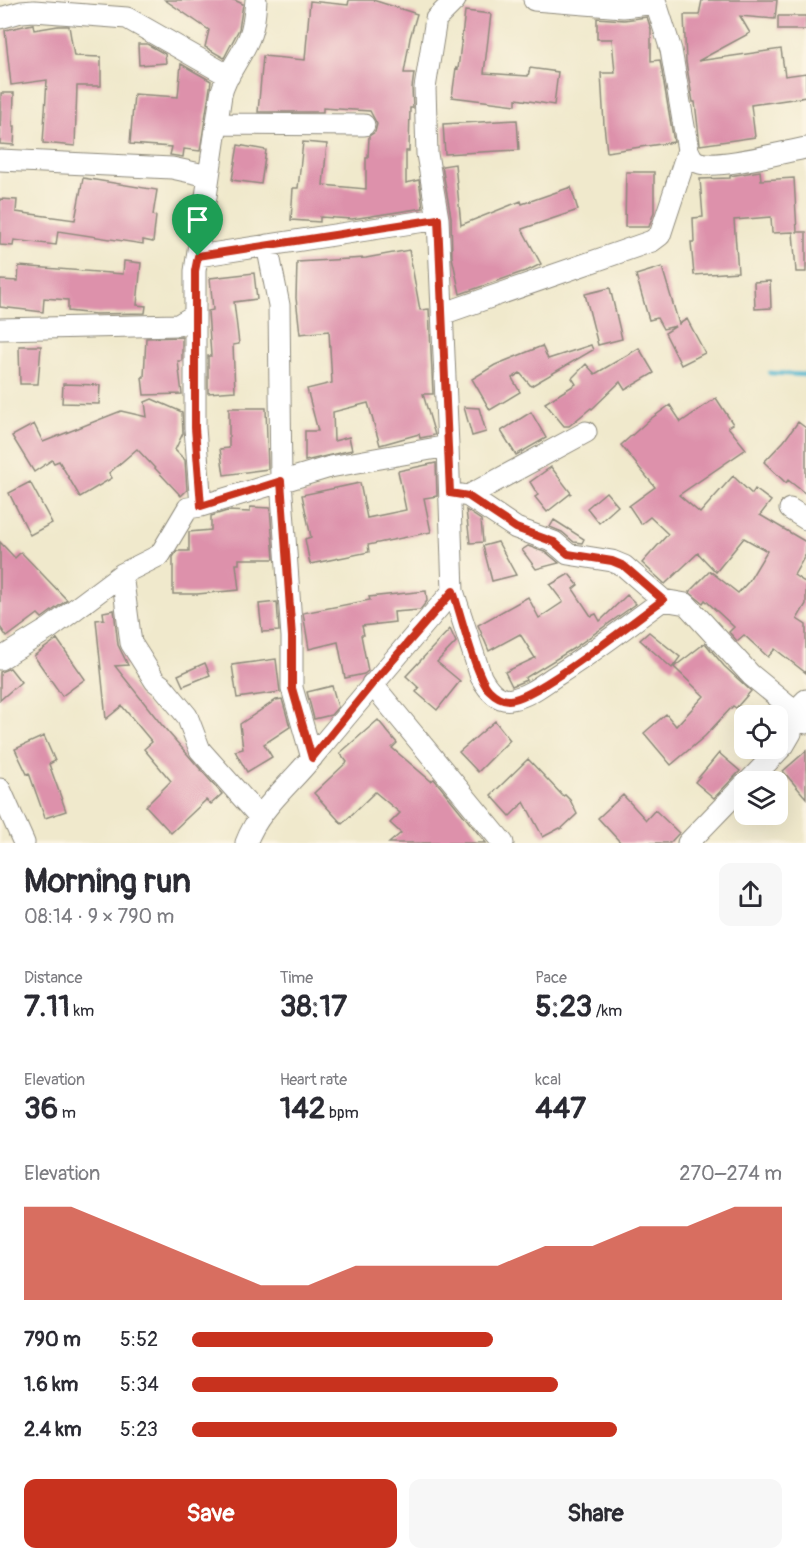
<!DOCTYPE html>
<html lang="en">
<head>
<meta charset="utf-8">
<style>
  :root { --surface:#fff; --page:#f7f7f7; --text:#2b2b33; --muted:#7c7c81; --accent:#c8321e }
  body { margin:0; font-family:Pangolin,sans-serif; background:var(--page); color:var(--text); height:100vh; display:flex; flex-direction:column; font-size:22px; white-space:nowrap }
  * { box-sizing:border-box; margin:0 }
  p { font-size:20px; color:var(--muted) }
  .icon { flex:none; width:33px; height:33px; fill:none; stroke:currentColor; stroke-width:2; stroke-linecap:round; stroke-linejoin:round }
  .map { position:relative; height:843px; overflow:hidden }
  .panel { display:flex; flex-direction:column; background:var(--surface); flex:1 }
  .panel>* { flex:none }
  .controls { position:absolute; left:734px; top:705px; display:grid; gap:12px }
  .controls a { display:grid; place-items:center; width:54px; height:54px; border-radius:12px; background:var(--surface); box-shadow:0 6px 24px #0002; font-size:30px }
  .pin { position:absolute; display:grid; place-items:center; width:51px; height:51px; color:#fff; margin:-62px -26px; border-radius:50% 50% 50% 0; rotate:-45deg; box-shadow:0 0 6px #0007 }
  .pin .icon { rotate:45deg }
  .round { display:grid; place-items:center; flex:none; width:63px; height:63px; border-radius:12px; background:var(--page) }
  .headline { display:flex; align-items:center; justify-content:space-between; height:102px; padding:0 24px }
  h1 { font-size:33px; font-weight:700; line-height:45px }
  .stats { display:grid; grid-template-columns:repeat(3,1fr); gap:9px; height:102px; padding:6px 24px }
  .stats div { display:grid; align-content:center }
  .stats b { font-size:30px; font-weight:700 }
  .stats small { font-size:16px; font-weight:400 }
  .stats p { font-size:16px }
  .chart { height:168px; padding:12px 24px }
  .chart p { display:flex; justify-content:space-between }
  .chart svg { width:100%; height:108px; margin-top:6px; fill:var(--accent); opacity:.7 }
  .button { display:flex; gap:12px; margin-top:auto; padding:12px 24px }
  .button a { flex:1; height:69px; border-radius:12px; background:var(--accent); color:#fff; font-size:24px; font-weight:700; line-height:69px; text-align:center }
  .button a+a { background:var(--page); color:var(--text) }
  ul { padding:0 24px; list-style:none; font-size:20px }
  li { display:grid; grid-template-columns:96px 72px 1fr; align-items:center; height:45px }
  li i { height:15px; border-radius:8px; background:var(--accent) }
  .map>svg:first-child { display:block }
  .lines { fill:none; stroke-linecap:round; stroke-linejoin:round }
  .stream { stroke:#51b7d0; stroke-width:4.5 }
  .building { fill:#dd91ab }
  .minor-casing { stroke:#8e8a7c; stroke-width:23 }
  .minor { stroke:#fff; stroke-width:21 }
  .route-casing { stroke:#fff; stroke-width:12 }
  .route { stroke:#c8321e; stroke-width:8 }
</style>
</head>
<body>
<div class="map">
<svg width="806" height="843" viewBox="0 0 806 843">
  <rect width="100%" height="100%" fill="#fcf5e5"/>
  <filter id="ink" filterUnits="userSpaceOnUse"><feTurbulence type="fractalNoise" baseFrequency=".0167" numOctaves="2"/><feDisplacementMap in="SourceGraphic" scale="12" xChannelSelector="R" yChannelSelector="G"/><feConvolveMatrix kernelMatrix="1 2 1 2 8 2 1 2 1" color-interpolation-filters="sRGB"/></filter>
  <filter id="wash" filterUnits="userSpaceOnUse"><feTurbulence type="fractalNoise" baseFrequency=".008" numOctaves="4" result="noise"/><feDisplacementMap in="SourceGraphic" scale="24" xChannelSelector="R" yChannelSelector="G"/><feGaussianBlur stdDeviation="1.35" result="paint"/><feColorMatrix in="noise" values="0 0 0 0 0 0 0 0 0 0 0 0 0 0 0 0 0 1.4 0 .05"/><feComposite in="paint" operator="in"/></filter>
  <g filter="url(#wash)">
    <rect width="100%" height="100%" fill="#f0e9cc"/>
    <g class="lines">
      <path class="stream" d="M 770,373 L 806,375"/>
    </g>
    <g id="blocks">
      <path class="building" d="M 165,0 L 234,0 L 243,4 L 239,29 L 224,58 L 205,47 L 209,30 Z
        M 349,0 L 373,0 L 417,14 L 410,38 L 404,73 L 414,73 L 412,88 L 413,108 L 410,108 L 409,151 L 406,151 L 406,183 L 419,180 L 423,208 L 352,219 L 320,217 L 320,222 L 291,220 L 293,188 L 298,188 L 303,142 L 327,144 L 323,185 L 366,189 L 366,158 L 368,158 L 369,136 L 375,132 L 377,124 L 370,111 L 323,108 L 323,112 L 258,112 L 263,56 L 305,60 L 310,1 L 348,5 Z
        M 702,0 L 777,0 L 775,19 L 740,16 L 750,33 L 698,61 L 781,49 L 785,76 L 806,73 L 806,97 L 751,105 L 755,137 L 700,145 L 695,102 L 693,102 L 686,62 L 684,15 L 699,15 Z
        M 465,11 L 491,14 L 484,73 L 528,76 L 530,68 L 558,72 L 554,105 L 516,99 L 516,105 L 452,97 L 456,68 L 458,69 Z
        M 778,16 L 806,16 L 806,30 L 778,30 Z
        M 647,17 L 651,29 L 651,61 L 660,60 L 674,142 L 607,152 L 604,125 L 601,73 L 615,73 L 612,39 L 597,39 L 597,18 L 624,20 Z
        M 33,24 L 34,30 L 58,26 L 69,26 L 74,56 L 101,57 L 101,86 L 77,86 L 75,146 L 43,143 L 47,80 L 11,85 L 5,30 Z
        M 138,44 L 147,44 L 165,54 L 166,63 L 139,65 Z
        M 181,64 L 211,81 L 200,151 L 184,149 L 183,157 L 170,155 L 172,147 L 130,144 L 134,94 L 178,97 Z
        M 1,93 L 14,93 L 13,126 L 15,126 L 14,145 L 0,144 Z
        M 517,120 L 519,150 L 445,154 L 443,124 Z
        M 238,145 L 266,150 L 261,184 L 232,180 Z
        M 455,164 L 461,225 L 521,201 L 522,204 L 571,187 L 578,210 L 522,229 L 541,264 L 531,269 L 460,294 L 452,257 L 451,217 L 442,166 Z
        M 760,171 L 761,180 L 794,178 L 797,232 L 806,232 L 806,272 L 796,272 L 793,232 L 772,233 L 771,217 L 734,220 L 738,272 L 694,275 L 691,242 L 694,242 L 693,218 L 703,217 L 700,179 L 730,178 L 730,176 Z
        M 626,172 L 654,172 L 654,212 L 649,227 L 625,227 Z
        M 83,178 L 157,190 L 153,215 L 156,216 L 153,242 L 143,240 L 143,244 L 58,231 L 56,245 L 14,240 L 13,246 L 0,245 L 0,199 L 17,200 L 16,212 L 75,220 Z
        M 409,250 L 420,310 L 429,309 L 433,394 L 423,394 L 435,435 L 420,438 L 419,434 L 380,445 L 368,403 L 333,412 L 334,441 L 349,437 L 352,450 L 305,461 L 305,431 L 318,431 L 307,389 L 332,383 L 329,331 L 300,334 L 296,298 L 297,262 L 366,258 Z
        M 124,261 L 141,263 L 137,305 L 146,306 L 145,313 L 95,314 L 68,311 L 68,300 L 44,298 L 43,312 L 0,307 L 0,280 L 18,281 L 19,266 L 123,274 Z
        M 662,267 L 679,324 L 687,319 L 705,353 L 681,365 L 665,333 L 676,326 L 663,329 L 657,318 L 649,320 L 636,275 Z
        M 254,273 L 257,299 L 234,302 L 239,344 L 233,345 L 235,391 L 208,393 L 208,356 L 211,356 L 208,311 L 213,310 L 210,278 Z
        M 770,281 L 771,308 L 755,309 L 754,282 Z
        M 610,288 L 622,339 L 598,345 L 585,294 Z
        M 182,337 L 182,361 L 178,361 L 182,394 L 144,395 L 142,377 L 144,377 L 146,338 Z
        M 591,345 L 593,350 L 531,386 L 520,373 L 512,378 L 520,392 L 490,410 L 472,379 L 495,365 L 542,346 L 548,359 Z
        M 19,346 L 41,346 L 38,384 L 20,384 Z
        M 639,348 L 654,373 L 625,390 L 620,382 L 592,409 L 591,408 L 569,426 L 564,426 L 545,403 L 576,384 L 572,378 L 586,364 L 595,374 Z
        M 63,384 L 100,385 L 99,404 L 62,403 Z
        M 716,398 L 733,424 L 728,427 L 746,449 L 679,495 L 700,513 L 733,476 L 752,494 L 755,489 L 771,501 L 760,515 L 806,542 L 806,554 L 794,575 L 806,583 L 806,604 L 797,619 L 806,625 L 806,673 L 775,649 L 768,657 L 744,635 L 737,641 L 729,632 L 734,627 L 705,600 L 703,603 L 689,592 L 710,571 L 738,593 L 749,581 L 767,551 L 744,538 L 716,572 L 698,553 L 665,584 L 642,563 L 668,534 L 650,517 L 641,524 L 629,506 L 655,487 L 621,445 L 649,420 L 670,405 L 681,422 Z
        M 152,399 L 182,412 L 183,433 L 175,450 L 185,460 L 187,490 L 181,496 L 137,449 L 109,473 L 112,478 L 80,497 L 59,461 L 54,463 L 52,460 L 34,472 L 12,436 L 34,424 L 43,442 L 121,411 L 147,417 L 145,402 Z
        M 464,407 L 479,408 L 486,432 L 472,436 Z
        M 229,408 L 266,408 L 268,469 L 224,475 L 220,449 L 229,448 Z
        M 531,412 L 546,438 L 516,455 L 501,431 Z
        M 798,422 L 806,428 L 806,494 L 788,480 L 786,483 L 764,462 L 784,441 Z
        M 436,463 L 437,496 L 424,498 L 431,532 L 368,545 L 369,552 L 310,564 L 305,539 L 311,537 L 302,495 L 360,483 L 367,518 L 406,510 L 398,471 Z
        M 551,467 L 571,493 L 547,512 L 535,497 L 538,495 L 530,482 Z
        M 30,482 L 52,523 L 30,535 L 9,493 Z
        M 606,492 L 618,506 L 599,523 L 587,508 Z
        M 250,507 L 270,508 L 274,559 L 239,559 L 239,564 L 236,564 L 239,590 L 197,594 L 173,594 L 173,557 L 177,551 L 189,551 L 189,532 L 211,530 L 211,516 L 227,511 L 250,512 Z
        M 466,510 L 481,520 L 483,542 L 470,543 Z
        M 554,520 L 584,539 L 582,543 L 574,542 L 562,532 L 550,527 Z
        M 0,542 L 15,558 L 21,552 L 67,600 L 42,618 L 38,614 L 7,637 L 0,627 Z
        M 498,542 L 516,575 L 492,581 L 483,546 Z
        M 528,546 L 547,553 L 559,563 L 536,569 L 522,550 Z
        M 569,574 L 578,585 L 573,589 L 591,616 L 596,614 L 600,621 L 627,595 L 636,604 L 574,648 L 525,678 L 526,680 L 512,686 L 505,672 L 535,658 L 520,634 L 489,651 L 478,625 L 528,597 L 539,618 L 563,602 L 550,585 Z
        M 426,591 L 427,601 L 420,610 L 394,612 L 395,622 L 362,626 L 364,635 L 361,635 L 368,671 L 364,674 L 345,678 L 338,642 L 309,649 L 303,613 L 370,600 L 369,597 Z
        M 277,602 L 279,631 L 262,632 L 259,604 Z
        M 114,610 L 118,645 L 128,665 L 115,666 L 161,724 L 222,794 L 211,804 L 206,800 L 171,833 L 146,806 L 171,781 L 144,749 L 152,742 L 122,706 L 106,719 L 96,620 L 104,619 L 103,612 Z
        M 450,629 L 456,642 L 437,662 L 460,681 L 437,710 L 416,692 L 419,688 L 406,676 Z
        M 649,632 L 680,657 L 672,668 L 640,640 Z
        M 57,639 L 85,679 L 62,696 L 34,656 Z
        M 705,643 L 724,666 L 751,691 L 736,708 L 733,706 L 705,736 L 671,765 L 644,733 L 666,714 L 676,726 L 704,696 L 674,667 Z
        M 276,659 L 280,692 L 237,698 L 232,665 Z
        M 205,663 L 210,675 L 183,686 L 178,675 Z
        M 10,668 L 21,682 L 0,700 L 0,672 Z
        M 332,686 L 338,707 L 331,715 L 314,719 L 307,692 Z
        M 282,699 L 290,727 L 264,744 L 272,757 L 247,772 L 235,751 L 243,749 L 240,724 L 276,700 Z
        M 378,720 L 397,743 L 392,748 L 431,781 L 434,779 L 486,843 L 389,843 L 401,833 L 390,823 L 400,813 L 375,792 L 342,824 L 314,793 L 347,762 L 340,753 Z
        M 495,721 L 510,740 L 478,772 L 459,752 Z
        M 44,736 L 55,761 L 49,764 L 66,811 L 45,818 L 29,773 L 27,774 L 15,749 Z
        M 806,751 L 806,798 L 783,771 Z
        M 719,753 L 740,771 L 714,798 L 695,782 Z
        M 528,759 L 563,796 L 565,795 L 570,800 L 577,814 L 561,829 L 560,828 L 543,837 L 524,802 L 510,816 L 491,795 Z
        M 623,795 L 646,820 L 655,810 L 679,833 L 670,843 L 621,843 L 598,818 Z"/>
    </g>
  </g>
  <g filter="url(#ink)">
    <use href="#blocks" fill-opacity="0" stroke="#8e8a7c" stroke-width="1.5"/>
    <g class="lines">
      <defs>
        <path id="minor" d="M 455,0 L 436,19 L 425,88 L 427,154 L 438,219 L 448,446 L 453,591 L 481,677 C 487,688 497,702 512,699 C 529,696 543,684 557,675 C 594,652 628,625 663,600
          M 534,0 L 623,7 L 656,3 L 671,50 L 688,150 C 691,157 693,161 700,163 C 719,169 784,152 806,148
          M 0,18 L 21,12 L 34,11 L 127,18 L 229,76
          M 217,124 L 364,125
          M 0,160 L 172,168 L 209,176
          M 267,245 L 279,305 L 281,481 L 292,637 L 292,688 L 312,758
          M 198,256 L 438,219
          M 442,314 L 652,241 L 660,235 L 688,150
          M 0,329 L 178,325 L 193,316
          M 450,493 L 468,496 L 516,528 L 554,542 L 568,554 L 612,561 L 624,566 L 663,600 L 686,604 L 751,675 L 795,711 L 806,723
          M 468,496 L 586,432
          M 201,506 L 195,428 L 195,271 L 221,95 C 225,75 241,58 249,38 C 254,26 255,13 256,0
          M 790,509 L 806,519
          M 122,574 L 131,643 L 140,657 L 155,681 L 163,687 L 187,716 L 200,750 L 259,816
          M 0,659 L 50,628 L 122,574 L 160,555 L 188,508 L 201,506 L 330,467 L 448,446
          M 372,684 L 503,843
          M 748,782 L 784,745 L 791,733 L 795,711 L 806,700
          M 0,789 L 24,843
          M 246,843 C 259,808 290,785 313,756 C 359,701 405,646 453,591
          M 688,843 L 744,785"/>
      </defs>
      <use href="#minor" class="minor-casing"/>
      <use href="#minor" class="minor"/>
    </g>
  </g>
  <g class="lines" filter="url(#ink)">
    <defs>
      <path id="route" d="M 438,219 L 450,493 L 468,496 L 516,528 L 554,542 L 568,554 L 612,561 L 624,566 L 663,600 C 637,618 535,700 509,700 C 502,700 494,695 489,690 C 476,677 460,612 453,591 L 372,684 L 312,758 L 292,688 L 292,637 L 281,481 L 201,506 L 195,428 L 195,271 L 198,256 Z"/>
    </defs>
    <use href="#route" class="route-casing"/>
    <use href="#route" class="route"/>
  </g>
</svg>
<div class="controls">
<a><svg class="icon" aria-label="locate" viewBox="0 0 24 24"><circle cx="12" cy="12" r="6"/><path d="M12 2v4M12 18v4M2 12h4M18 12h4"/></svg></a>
<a><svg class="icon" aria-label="layers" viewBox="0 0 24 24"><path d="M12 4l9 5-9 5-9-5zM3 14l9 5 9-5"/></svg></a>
</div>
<div class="pin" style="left:198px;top:256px;background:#1e9e55"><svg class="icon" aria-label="arrive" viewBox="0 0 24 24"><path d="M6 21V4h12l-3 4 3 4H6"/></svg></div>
</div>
<section class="panel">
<div class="headline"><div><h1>Morning run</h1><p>08:14 · 9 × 790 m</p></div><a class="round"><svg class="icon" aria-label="share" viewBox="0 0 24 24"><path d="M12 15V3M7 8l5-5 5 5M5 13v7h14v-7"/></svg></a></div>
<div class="stats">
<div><p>Distance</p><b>7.11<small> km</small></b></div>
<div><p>Time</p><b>38:17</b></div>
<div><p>Pace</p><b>5:23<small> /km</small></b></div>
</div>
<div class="stats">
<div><p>Elevation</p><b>36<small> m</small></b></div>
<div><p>Heart rate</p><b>142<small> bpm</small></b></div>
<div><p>kcal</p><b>447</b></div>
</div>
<div class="chart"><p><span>Elevation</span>270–274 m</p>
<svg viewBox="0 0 160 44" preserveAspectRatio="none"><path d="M0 44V6L10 6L20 14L30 22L40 30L50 38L60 38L70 30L80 30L90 30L100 30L110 22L120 22L130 14L140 14L150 6L160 6V44z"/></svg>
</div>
<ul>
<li><b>790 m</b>5:52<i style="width:51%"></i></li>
<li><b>1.6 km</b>5:34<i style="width:62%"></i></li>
<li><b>2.4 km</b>5:23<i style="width:72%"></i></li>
</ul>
<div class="button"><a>Save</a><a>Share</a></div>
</section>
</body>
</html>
